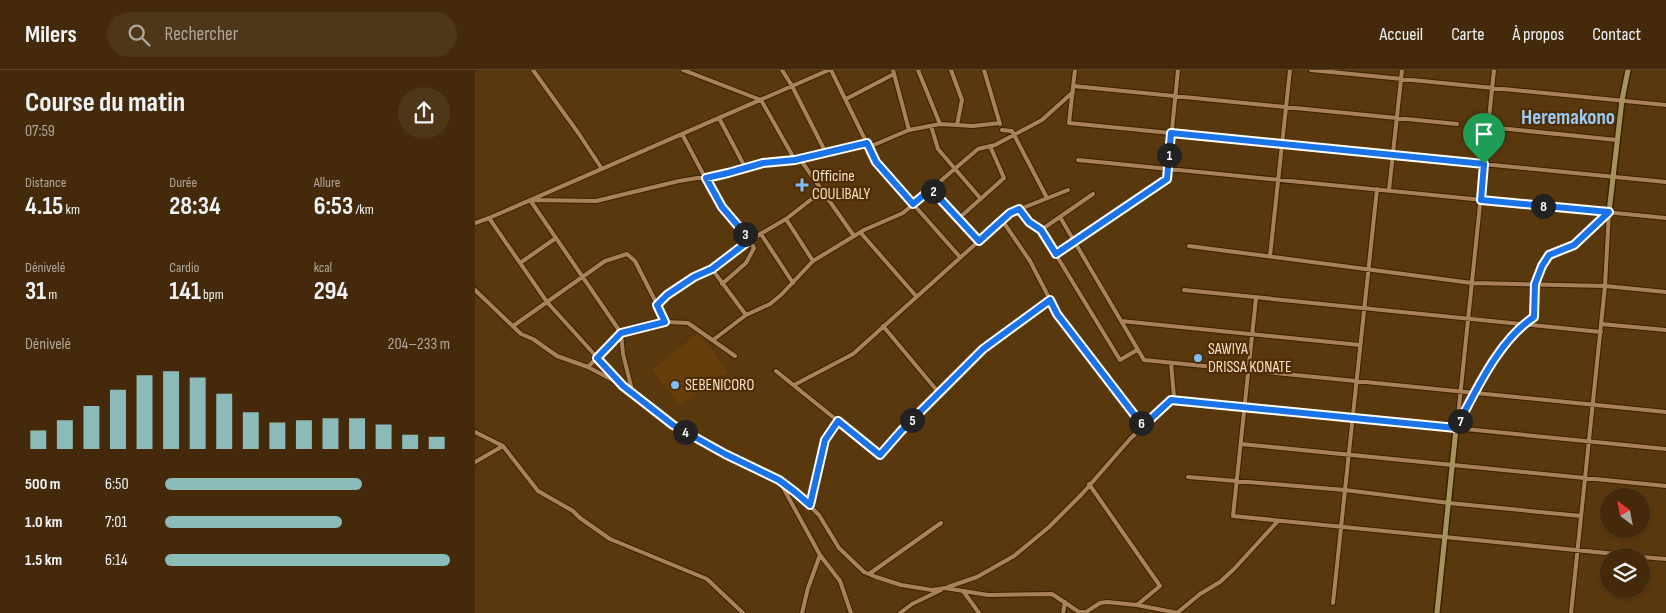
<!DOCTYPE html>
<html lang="fr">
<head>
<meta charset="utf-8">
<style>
  :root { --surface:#442a0a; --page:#4e3618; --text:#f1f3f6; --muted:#afa79c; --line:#5c462b; --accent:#8bbbb9 }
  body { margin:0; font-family:"Sofia Sans Condensed",sans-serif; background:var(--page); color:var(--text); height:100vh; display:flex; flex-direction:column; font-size:19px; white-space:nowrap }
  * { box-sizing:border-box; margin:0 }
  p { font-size:16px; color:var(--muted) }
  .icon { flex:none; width:28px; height:28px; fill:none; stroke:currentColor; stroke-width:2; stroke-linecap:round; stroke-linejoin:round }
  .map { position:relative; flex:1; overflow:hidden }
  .side { display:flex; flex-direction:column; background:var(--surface); width:475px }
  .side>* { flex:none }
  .needle { width:32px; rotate:328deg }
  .controls { position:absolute; left:1125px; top:418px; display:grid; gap:10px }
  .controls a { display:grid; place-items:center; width:50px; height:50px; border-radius:50%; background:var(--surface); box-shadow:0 1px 4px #0004,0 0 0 1px var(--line); font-size:25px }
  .pin { position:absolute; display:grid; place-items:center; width:42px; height:42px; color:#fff; margin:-51px -21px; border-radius:50% 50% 50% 0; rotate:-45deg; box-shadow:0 0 5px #0007 }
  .pin .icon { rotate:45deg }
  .km { position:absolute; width:25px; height:25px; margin:-12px; border-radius:50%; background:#222; color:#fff; font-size:14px; line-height:25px; text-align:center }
  .round { display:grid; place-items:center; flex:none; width:52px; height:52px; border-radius:26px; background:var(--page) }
  .headline { display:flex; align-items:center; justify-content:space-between; height:85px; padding:0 25px }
  h1 { font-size:28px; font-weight:700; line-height:38px }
  .metrics { display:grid; grid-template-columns:repeat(3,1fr); gap:8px; height:85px; padding:5px 25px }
  .metrics div { display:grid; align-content:center }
  .metrics b { font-size:25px; font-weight:700 }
  .metrics small { font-size:14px; font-weight:400 }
  .metrics p { font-size:14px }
  .chart { height:140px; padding:10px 25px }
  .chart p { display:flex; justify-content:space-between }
  .chart svg { width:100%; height:90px; margin-top:5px; stroke:var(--accent); stroke-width:6 }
  ul { padding:0 25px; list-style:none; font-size:16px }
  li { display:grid; grid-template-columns:80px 60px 1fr; align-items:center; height:38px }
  li i { height:12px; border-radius:6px; background:var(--accent) }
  header { display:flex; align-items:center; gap:30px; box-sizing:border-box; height:70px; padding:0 25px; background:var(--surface); border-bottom:1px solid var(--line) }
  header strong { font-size:24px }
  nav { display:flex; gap:28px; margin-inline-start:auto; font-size:18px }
  .search { width:350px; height:45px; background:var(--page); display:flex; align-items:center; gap:12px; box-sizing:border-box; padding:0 18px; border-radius:28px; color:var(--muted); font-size:19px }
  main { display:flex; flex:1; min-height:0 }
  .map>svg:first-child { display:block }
  .built { fill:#663e09 }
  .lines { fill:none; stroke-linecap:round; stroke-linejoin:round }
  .street-casing { stroke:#3a2101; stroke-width:6 }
  .secondary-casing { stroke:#3a2101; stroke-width:8 }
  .street { stroke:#a98259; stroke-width:4 }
  .secondary { stroke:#a4935b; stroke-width:5 }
  .route-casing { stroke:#fff; stroke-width:10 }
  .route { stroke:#1a73e8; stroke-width:6 }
  .poi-dot { fill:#7cbef9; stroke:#4f2d00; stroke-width:2 }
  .labels { text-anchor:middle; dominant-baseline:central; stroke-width:4.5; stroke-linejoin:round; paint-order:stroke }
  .poi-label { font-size:16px; fill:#f5e0cb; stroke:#4f2d00; text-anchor:start }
  .district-label { font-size:21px; font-weight:bold; fill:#9acaf6; stroke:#4f2d00 }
</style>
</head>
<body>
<header>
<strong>Milers</strong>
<div class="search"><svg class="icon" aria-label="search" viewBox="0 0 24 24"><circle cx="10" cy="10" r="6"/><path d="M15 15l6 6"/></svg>Rechercher</div>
<nav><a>Accueil</a><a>Carte</a><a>À propos</a><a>Contact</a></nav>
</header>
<main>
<section class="side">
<div class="headline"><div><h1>Course du matin</h1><p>07:59</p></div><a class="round"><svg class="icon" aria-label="share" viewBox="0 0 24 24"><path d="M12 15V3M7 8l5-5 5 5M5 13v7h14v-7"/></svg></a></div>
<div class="metrics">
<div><p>Distance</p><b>4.15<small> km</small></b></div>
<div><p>Durée</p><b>28:34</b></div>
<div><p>Allure</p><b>6:53<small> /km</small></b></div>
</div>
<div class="metrics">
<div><p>Dénivelé</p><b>31<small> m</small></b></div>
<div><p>Cardio</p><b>141<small> bpm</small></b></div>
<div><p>kcal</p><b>294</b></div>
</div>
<div class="chart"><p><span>Dénivelé</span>204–233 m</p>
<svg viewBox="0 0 160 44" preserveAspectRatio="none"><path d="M5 44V35M15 44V30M25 44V23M35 44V15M45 44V8M55 44V6M65 44V9M75 44V17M85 44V26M95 44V31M105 44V30M115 44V29M125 44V29M135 44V32M145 44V37M155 44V38"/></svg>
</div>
<ul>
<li><b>500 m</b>6:50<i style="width:69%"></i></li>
<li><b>1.0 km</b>7:01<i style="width:62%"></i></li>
<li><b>1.5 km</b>6:14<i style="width:100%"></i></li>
</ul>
</section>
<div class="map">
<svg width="1191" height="543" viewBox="0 0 1191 543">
  <rect width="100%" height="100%" fill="#5a380d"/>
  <path class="built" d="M 224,262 L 253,302 L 205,335 L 177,300 Z"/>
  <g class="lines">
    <defs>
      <path id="street" d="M 58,0 L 104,64 L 127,99
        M 208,0 L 286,30 L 320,90
        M 307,0 L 317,16 L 351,83
        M 356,0 L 401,92 L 485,187
        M 418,0 L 434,60
        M 443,0 L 465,54
        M 476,0 L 487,30 L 482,55
        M 509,0 L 525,54
        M 600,0 L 594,53 L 1191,112
        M 836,0 L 1191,35
        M 598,16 L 982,54
        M 371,29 L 419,4
        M 244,48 L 270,97
        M 456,56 L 463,79 L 506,129
        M 1013,57 L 1142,70
        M 527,60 L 537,61 L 572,128
        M 207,64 L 242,130 L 275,170 L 279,178 L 271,193 L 247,214
        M 394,77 L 434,60 L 465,54 L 498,56 L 525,53
        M 325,89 L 379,166
        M 603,90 L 1191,148
        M 456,119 L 504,171
        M 914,120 L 927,0
        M 55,130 L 146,263 L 148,284 L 158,324
        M 58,130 L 121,131 L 204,111 L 253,103 L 288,93 L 320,90 L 392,73
        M 544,139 L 554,152 L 566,160 L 645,290 L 662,280
        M 585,147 L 669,290 L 1191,342
        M 14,148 L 72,232 L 148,316 L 199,355 L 249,383 L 304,410 L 321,422 L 344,445 L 364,478 L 389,502 L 401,507 L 426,515 L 457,520 L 470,518 L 513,525 L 577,524 L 604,542 L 611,542 L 625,533 L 632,532 L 662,535 L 703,543
        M 311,149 L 338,191
        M 483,149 L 529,108 L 515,76
        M 527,150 L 555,191 L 583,245 L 668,356
        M 0,153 L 14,148 L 354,0
        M 566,160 L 618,124
        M 385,162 L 441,226
        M 286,164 L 318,213
        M 714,176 L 997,213 L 1130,216 L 1191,222
        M 581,184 L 692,109 L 703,0
        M 795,186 L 815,0
        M 45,193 L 81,168
        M 237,199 L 271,245
        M 0,220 L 46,264 L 58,269 L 82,286 L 113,297 L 145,314
        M 709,220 L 1126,262
        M 781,228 L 758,446 L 1161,486
        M 182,235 L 192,225 L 219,207 L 237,199 L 275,170 L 311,149 L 347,121
        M 646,251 L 885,275
        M 1126,254 L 1191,260
        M 38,256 L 130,191 L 152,184 L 160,191 L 191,252
        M 408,256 L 464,323
        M 238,270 L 271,245 L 295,234 L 306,225 L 338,191 L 389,160 L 428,143 L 503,79 L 520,75 L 567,50 L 598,22
        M 113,297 L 146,263 L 191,252 L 213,253 L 260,286
        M 301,301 L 405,385 L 426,361 L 509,279 L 575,230
        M 319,315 L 378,284 L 535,143 L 593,120
        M 697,330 L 1191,379
        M 982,356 L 1019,0
        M 0,362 L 28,376 L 63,421 L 98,441 L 105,448 L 135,469 L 232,509 L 268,543
        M 766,374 L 1191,416
        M 0,392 L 28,376
        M 713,407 L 870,420 L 974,433 L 1106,446
        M 305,412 L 345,485 L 365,511 L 376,543
        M 614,414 L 685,516 L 662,535
        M 335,435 L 350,370 L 363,351
        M 1166,487 L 1191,489
        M 394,504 L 466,453
        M 473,517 L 502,507 L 539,486 L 574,457 L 607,424 L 655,369 L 699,327 L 696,293
        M 488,521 L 504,543
        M 858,533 L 902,119
        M 327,543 L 333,518 L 345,485
        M 425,543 L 437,534 L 466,520
        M 588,543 L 590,532
        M 702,543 L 725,524 L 745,512 L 759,499 L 803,451
        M 1096,543 L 1130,216 L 1134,142"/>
      <path id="secondary" d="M 962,543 L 981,359 L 1017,294 L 1041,261 L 1059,247 L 1060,214 L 1067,196 L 1074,185 L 1099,175 L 1134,142 L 1147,30 L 1153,0"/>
    </defs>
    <use href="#street" class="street-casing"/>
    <use href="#secondary" class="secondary-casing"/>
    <use href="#street" class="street"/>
    <use href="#secondary" class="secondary"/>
  </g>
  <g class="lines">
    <defs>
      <path id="route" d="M 696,63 L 1009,94 L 1006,130 L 1134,142 L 1099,175 L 1074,185 L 1067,196 L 1060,214 L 1059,247 C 1023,271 1001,321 981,358 L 696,330 L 668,356 L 582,244 L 575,230 L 508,279 L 426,361 L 405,385 L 363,351 L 350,370 L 335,435 L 320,422 L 304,410 L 250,384 L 198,355 L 148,316 L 122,288 L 146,263 L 190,252 L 182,235 L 192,225 L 219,207 L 237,199 L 275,170 L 247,137 L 231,108 L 253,103 L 288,93 L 320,90 L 392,73 L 401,92 L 438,134 L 456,119 L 504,171 L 535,143 L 544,139 L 554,152 L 566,160 L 581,184 L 692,109 Z"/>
    </defs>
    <use href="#route" class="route-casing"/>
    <use href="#route" class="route"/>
  </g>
  <g class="poi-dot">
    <path d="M324.5 107.5h5v5h5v5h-5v5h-5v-5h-5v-5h5z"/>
    <circle cx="723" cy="288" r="5"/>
    <circle cx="200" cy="315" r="5"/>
  </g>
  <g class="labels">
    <g class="poi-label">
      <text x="337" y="106">Officine<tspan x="337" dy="18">COULIBALY</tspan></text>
      <text x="733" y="279">SAWIYA<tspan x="733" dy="18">DRISSA KONATE</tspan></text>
      <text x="210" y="315">SEBENICORO</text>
    </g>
    <g class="district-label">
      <text x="1093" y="47">Heremakono</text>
    </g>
  </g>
</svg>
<div class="controls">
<a><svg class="needle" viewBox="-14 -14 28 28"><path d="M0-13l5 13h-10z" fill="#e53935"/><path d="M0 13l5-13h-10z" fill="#afa79c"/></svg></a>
<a><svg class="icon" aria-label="layers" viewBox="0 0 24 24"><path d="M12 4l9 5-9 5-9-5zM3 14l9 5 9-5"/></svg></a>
</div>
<div class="pin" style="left:1009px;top:94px;background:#1e9e55"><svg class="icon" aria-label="arrive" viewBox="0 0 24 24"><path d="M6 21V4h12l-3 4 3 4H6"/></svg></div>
<b class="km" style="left:694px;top:85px">1</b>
<b class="km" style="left:458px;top:121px">2</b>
<b class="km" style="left:270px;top:164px">3</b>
<b class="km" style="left:210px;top:362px">4</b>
<b class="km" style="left:437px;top:350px">5</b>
<b class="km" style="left:666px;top:353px">6</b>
<b class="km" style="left:985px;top:351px">7</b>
<b class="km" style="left:1068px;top:136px">8</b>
</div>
</main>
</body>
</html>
